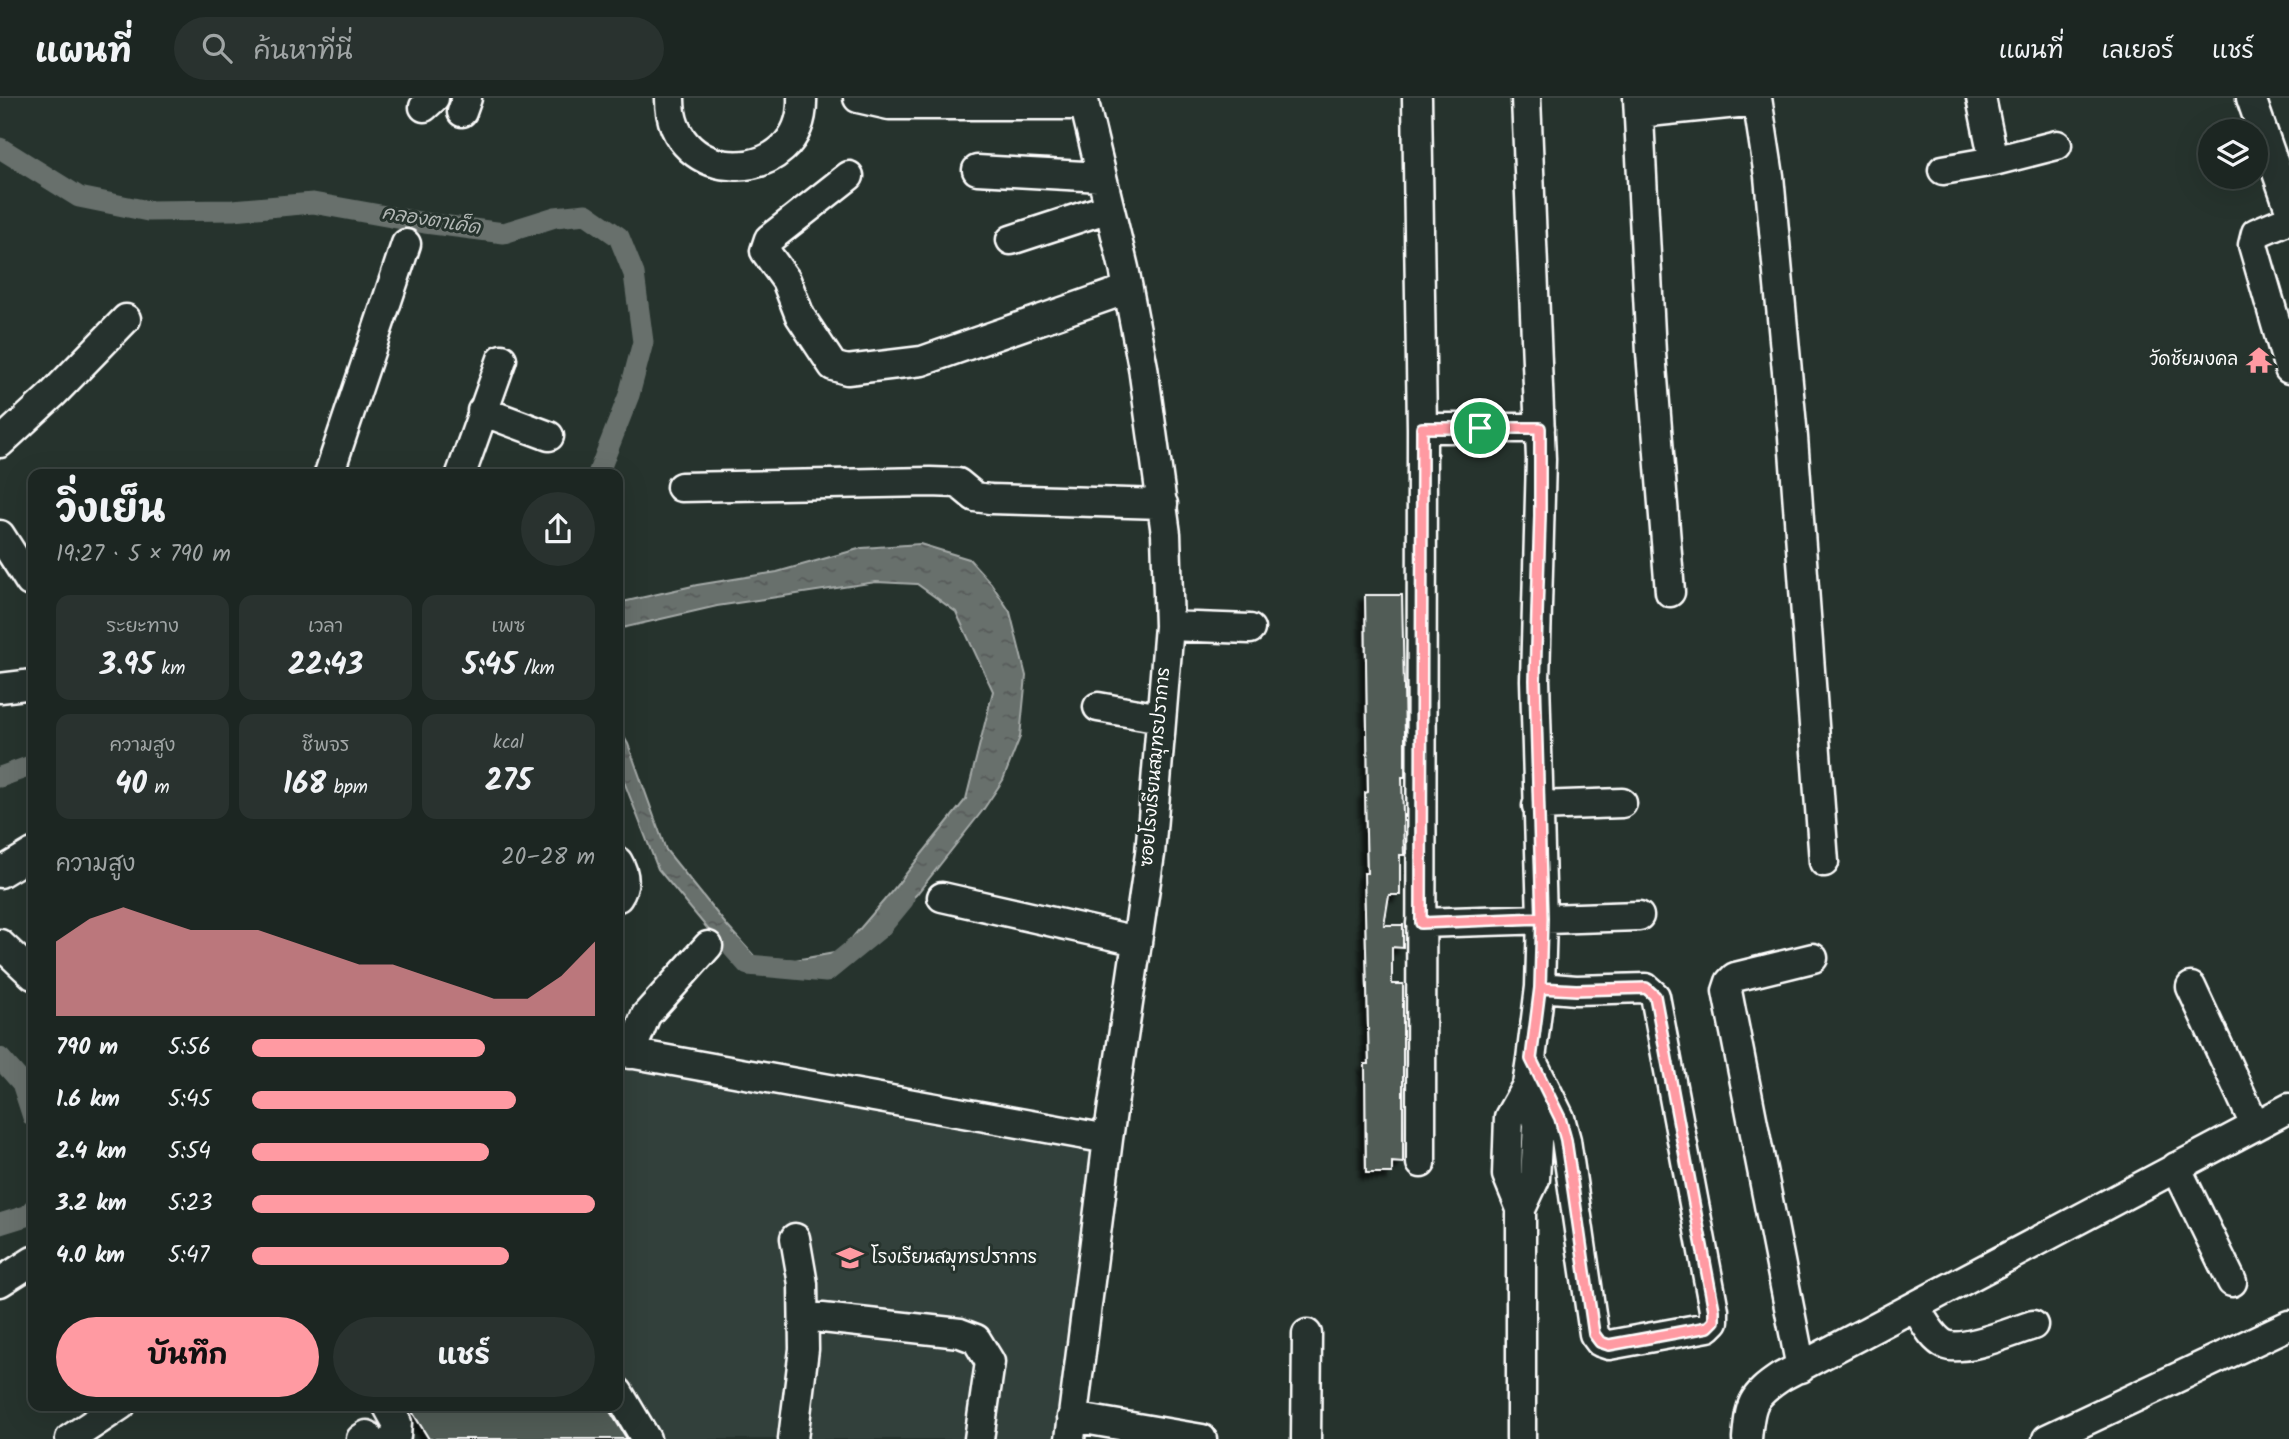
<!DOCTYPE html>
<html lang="th">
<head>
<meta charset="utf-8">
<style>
  :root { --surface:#1c2622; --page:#29322f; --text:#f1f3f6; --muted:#a0a5a5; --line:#3a4340; --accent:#ff9aa2 }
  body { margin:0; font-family:Kalam,"Playpen Sans Thai",sans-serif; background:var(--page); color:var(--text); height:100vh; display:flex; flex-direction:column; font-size:26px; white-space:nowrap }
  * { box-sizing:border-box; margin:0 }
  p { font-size:23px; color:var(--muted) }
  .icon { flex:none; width:38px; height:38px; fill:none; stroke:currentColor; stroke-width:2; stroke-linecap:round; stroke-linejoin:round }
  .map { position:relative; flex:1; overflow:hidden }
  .drawer { position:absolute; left:28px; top:371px; width:595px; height:942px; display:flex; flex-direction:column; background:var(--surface); border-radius:14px; box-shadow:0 7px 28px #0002,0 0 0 2px var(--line) }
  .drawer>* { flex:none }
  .fabs { position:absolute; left:2198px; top:21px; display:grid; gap:14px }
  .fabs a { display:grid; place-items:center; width:70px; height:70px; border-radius:50%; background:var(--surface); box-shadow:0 7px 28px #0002,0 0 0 2px var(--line); font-size:35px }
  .pin { position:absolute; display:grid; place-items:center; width:60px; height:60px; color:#fff; margin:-30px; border:4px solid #fff; border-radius:50%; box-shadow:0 2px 7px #0007 }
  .round { display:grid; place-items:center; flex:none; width:74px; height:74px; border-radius:37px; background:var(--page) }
  .head { display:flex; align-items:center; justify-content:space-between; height:119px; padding:0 28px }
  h1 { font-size:38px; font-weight:700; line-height:52px }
  .figures { display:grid; grid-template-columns:repeat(3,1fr); gap:10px; height:119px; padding:7px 28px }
  .figures div { display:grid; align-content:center; border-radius:14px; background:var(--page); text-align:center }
  .figures b { font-size:30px; font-weight:700 }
  .figures small { font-size:19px; font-weight:400 }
  .figures p { font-size:19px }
  .chart { height:196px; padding:14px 28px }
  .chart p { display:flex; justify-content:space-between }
  .chart svg { width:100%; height:126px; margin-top:7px; fill:var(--accent); opacity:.7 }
  .primary-button { display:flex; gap:14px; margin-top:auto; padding:14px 28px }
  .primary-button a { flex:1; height:80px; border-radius:42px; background:var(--accent); color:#111; font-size:28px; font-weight:700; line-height:80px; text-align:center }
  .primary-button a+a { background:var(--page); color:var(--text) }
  ul { padding:0 28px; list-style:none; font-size:23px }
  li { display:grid; grid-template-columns:112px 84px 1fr; align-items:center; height:52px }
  li i { height:18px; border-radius:9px; background:var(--accent) }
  header { display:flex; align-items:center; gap:42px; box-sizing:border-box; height:98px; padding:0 35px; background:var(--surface); border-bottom:2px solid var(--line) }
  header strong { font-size:33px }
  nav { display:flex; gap:38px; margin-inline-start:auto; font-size:24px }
  .search { width:490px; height:63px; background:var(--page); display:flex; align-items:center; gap:18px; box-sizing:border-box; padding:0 24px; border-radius:38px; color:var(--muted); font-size:26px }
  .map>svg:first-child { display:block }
  .built { fill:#333f3a }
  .water { fill:url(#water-ripples); stroke:#a4a9a7; stroke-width:2 }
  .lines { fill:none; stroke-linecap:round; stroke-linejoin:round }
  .canal { stroke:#67706c; stroke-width:21 }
  .building { fill:#515c57; stroke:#fff; stroke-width:2; filter:url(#shadow) }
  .minor-casing { stroke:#fff; stroke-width:33 }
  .minor { stroke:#26332d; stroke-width:28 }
  .route-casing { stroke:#fff; stroke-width:14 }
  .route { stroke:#ff9aa2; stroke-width:9 }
  .labels { text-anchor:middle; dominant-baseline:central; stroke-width:6; stroke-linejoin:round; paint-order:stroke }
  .poi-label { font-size:18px; fill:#fff; stroke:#26332d; text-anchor:end }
  .street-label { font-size:18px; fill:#fff; stroke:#26332d }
  .water-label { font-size:19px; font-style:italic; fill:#b3b8b6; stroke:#26332d }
</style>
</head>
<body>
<header>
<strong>แผนที่</strong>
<div class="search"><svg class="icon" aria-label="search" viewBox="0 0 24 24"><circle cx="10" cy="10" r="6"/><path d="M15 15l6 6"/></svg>ค้นหาที่นี่</div>
<nav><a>แผนที่</a><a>เลเยอร์</a><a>แชร์</a></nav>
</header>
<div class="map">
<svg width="2289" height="1341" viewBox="0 0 2289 1341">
  <defs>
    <pattern id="water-ripples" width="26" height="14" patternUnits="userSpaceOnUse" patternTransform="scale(1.75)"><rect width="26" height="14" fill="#67706c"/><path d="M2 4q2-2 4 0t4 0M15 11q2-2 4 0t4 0" fill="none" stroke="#575a59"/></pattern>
    <filter id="shadow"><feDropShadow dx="-6" dy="6" stdDeviation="2" flood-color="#0009"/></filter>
  </defs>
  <rect width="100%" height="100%" fill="#26332d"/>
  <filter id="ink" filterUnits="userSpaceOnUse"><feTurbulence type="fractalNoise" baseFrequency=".0143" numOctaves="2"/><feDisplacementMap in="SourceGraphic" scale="14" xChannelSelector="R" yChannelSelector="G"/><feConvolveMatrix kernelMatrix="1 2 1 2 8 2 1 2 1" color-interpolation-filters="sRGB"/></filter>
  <g filter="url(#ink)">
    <path class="built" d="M 618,968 L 1094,1053 L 1061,1341 L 662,1341 L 618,1267 Z"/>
    <path class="water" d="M 920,446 L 969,461 L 991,485 L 1010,514 L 1026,578 L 1020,639 L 1003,682 L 983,712 L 916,797 L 848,856 L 821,873 L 748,867 L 722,848 L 658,771 L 618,668 L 618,629 L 628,646 L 666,752 L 728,829 L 755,859 L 795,862 L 840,854 L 893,792 L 966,701 L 993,593 L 956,514 L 917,486 L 876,484 L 717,508 L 618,531 L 618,505 L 697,487 L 777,474 L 862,450 Z"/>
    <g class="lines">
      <path class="canal" d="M 0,50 L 79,99 L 148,113 L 233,112 L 313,105 L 425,125 L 504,135 L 555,119 L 586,116 L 619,139 L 634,176 L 643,244 L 629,297 L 598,376
        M 0,679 L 33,667
        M 732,849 L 748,867 L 826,874 L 881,829 L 904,801
        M 0,960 L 22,985 L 33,1019
        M 0,1126 L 29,1117 L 33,1111"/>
    </g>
    <path class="building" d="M 1365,497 L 1402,497 L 1405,637 L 1405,679 L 1402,679 L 1404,757 L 1400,757 L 1400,797 L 1389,797 L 1384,827 L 1403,827 L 1403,850 L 1392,849 L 1392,886 L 1403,886 L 1403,1065 L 1392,1064 L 1392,1075 L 1366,1075 L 1365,966 L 1369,966 L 1364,775 L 1367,775 L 1365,695 L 1368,694 Z
      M 408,1307 L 606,1307 L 627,1341 L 429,1341 Z"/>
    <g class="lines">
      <defs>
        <path id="minor" d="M 670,0 C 669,91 805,89 802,0
          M 858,0 L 889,7 L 1085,7
          M 1417,0 L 1422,330 L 1421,1065
          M 1638,0 L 1651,255 L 1670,494
          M 1757,0 L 1769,78 L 1793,339 L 1824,764
          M 1981,0 L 1994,63 L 2057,47
          M 2251,0 L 2289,109
          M 424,9 L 434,0
          M 462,14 L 467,0
          M 1639,15 L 1757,3
          M 977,72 L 1102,79
          M 1943,72 L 1994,63
          M 849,78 L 769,141 L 765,153 L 786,182 L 800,218 L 833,268 L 847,272 L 922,263 L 1128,191
          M 2289,121 L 2256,135 L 2253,147 L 2289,271
          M 1011,142 L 1109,110
          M 482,313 L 549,338
          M 1422,330 L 1540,330
          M 0,345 L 53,296 L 126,221
          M 329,376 L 406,146
          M 461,376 L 502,261
          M 681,389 L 930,384 L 958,385 L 975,399 L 990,401 L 1163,406
          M 0,437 L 30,484
          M 1169,528 L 1250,531
          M 0,590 L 33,586
          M 1098,609 L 1161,620
          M 1537,708 L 1622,705
          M 618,764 C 625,776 626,787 618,799
          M 0,775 L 33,755
          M 942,799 L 1137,843
          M 1421,825 L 1639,818
          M 0,846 L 33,877
          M 2191,889 L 2255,1027
          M 618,953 L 1108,1041
          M 630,956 L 646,917 L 708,848
          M 1531,961 L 1560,1020 L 1566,1042 L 1594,1236 L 1600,1244 L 1609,1247 L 1708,1229 L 1714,1223 L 1714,1212 L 1655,898 L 1646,890 L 1576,892 L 1540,889
          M 2176,1069 L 2232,1184
          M 1521,1111 L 1535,1081 L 1538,1026 L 1527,987
          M 0,1184 L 33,1163
          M 1915,1209 C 1923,1221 1932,1241 1946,1247 C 1965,1254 2013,1233 2033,1227
          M 804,1218 L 960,1235 L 976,1241 L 990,1264 L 979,1341
          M 1801,1270 L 1727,893 L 1730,884 L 1735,879 L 1813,860
          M 618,1294 L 646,1341
          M 387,1307 L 397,1325 L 396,1338 L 392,1341
          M 1072,1319 L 1202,1341
          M 70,1341 L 121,1307
          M 361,1341 L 367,1337
          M 793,1341 L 804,1251 L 803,1186 L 795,1140
          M 1070,1341 L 1108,1041 L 1150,756 L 1169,528 L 1166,436 L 1143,269 L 1124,170 L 1083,0
          M 1306,1341 L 1307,1236
          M 1521,1341 L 1521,1111 L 1507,1077 L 1509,1019 L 1527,987 L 1531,961 L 1540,889 L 1542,820 L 1535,582 L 1541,361 L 1526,0
          M 1747,1341 C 1750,1306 1751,1299 1781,1279 L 2289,1010
          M 2047,1341 L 2289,1227"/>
      </defs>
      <use href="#minor" class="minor-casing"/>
      <use href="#minor" class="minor"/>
    </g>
  </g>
  <g class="lines" filter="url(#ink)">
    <defs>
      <path id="route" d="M 1480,330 L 1540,330 L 1540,417 L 1535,582 L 1542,820 L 1540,890 L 1531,961 L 1560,1020 L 1566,1042 L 1594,1236 L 1600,1244 L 1609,1247 L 1708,1229 L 1714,1223 L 1714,1212 L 1655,898 L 1646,890 L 1576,892 L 1540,890 L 1542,820 L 1421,825 L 1422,330 L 1480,330"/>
    </defs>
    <use href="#route" class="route-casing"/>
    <use href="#route" class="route"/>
  </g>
  <defs>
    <symbol id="temple-bare" viewBox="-9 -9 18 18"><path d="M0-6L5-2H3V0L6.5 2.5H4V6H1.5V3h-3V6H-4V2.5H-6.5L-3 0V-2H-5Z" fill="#ff9aa2" stroke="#26332d" stroke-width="2.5" paint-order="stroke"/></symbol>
    <symbol id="school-bare" viewBox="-9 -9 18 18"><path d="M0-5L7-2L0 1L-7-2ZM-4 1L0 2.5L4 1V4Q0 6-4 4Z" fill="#ff9aa2" stroke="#26332d" stroke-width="2.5" paint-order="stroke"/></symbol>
  </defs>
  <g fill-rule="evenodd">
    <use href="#temple-bare" x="2240" y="243" width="38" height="38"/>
    <use href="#school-bare" x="831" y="1141" width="38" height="38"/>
  </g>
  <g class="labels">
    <g class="poi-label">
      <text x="2238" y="262">วัดชัยมงคล</text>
      <text x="871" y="1160" text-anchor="start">โรงเรียนสมุทรปราการ</text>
    </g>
    <g class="street-label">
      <text transform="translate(1156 669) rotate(-85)">ซอยโรงเรียนสมุทรปราการ</text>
    </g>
    <g class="water-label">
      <text transform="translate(431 123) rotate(9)">คลองตาเค็ด</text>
    </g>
  </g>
</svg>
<div class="fabs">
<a><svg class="icon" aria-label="layers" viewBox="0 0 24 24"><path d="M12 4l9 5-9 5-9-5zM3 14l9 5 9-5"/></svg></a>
</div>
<div class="pin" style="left:1480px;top:330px;background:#1e9e55"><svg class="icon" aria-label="arrive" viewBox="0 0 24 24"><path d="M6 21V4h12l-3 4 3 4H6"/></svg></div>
<section class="drawer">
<div class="head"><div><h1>วิ่งเย็น</h1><p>19:27 · 5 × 790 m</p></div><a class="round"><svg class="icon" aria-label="share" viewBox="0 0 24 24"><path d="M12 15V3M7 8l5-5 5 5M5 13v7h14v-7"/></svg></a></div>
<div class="figures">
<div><p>ระยะทาง</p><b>3.95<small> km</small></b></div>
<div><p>เวลา</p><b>22:43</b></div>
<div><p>เพซ</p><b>5:45<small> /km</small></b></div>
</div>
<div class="figures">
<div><p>ความสูง</p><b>40<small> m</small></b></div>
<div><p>ชีพจร</p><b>168<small> bpm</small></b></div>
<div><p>kcal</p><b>275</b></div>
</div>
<div class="chart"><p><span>ความสูง</span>20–28 m</p>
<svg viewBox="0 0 160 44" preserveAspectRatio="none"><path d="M0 44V18L10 10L20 6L30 10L40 14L50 14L60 14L70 18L80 22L90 26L100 26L110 30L120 34L130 38L140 38L150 30L160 18V44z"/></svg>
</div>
<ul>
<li><b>790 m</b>5:56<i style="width:68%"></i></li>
<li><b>1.6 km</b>5:45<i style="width:77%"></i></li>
<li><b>2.4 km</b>5:54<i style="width:69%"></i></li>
<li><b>3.2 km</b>5:23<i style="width:100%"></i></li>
<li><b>4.0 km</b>5:47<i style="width:75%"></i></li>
</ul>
<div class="primary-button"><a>บันทึก</a><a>แชร์</a></div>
</section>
</div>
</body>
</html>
